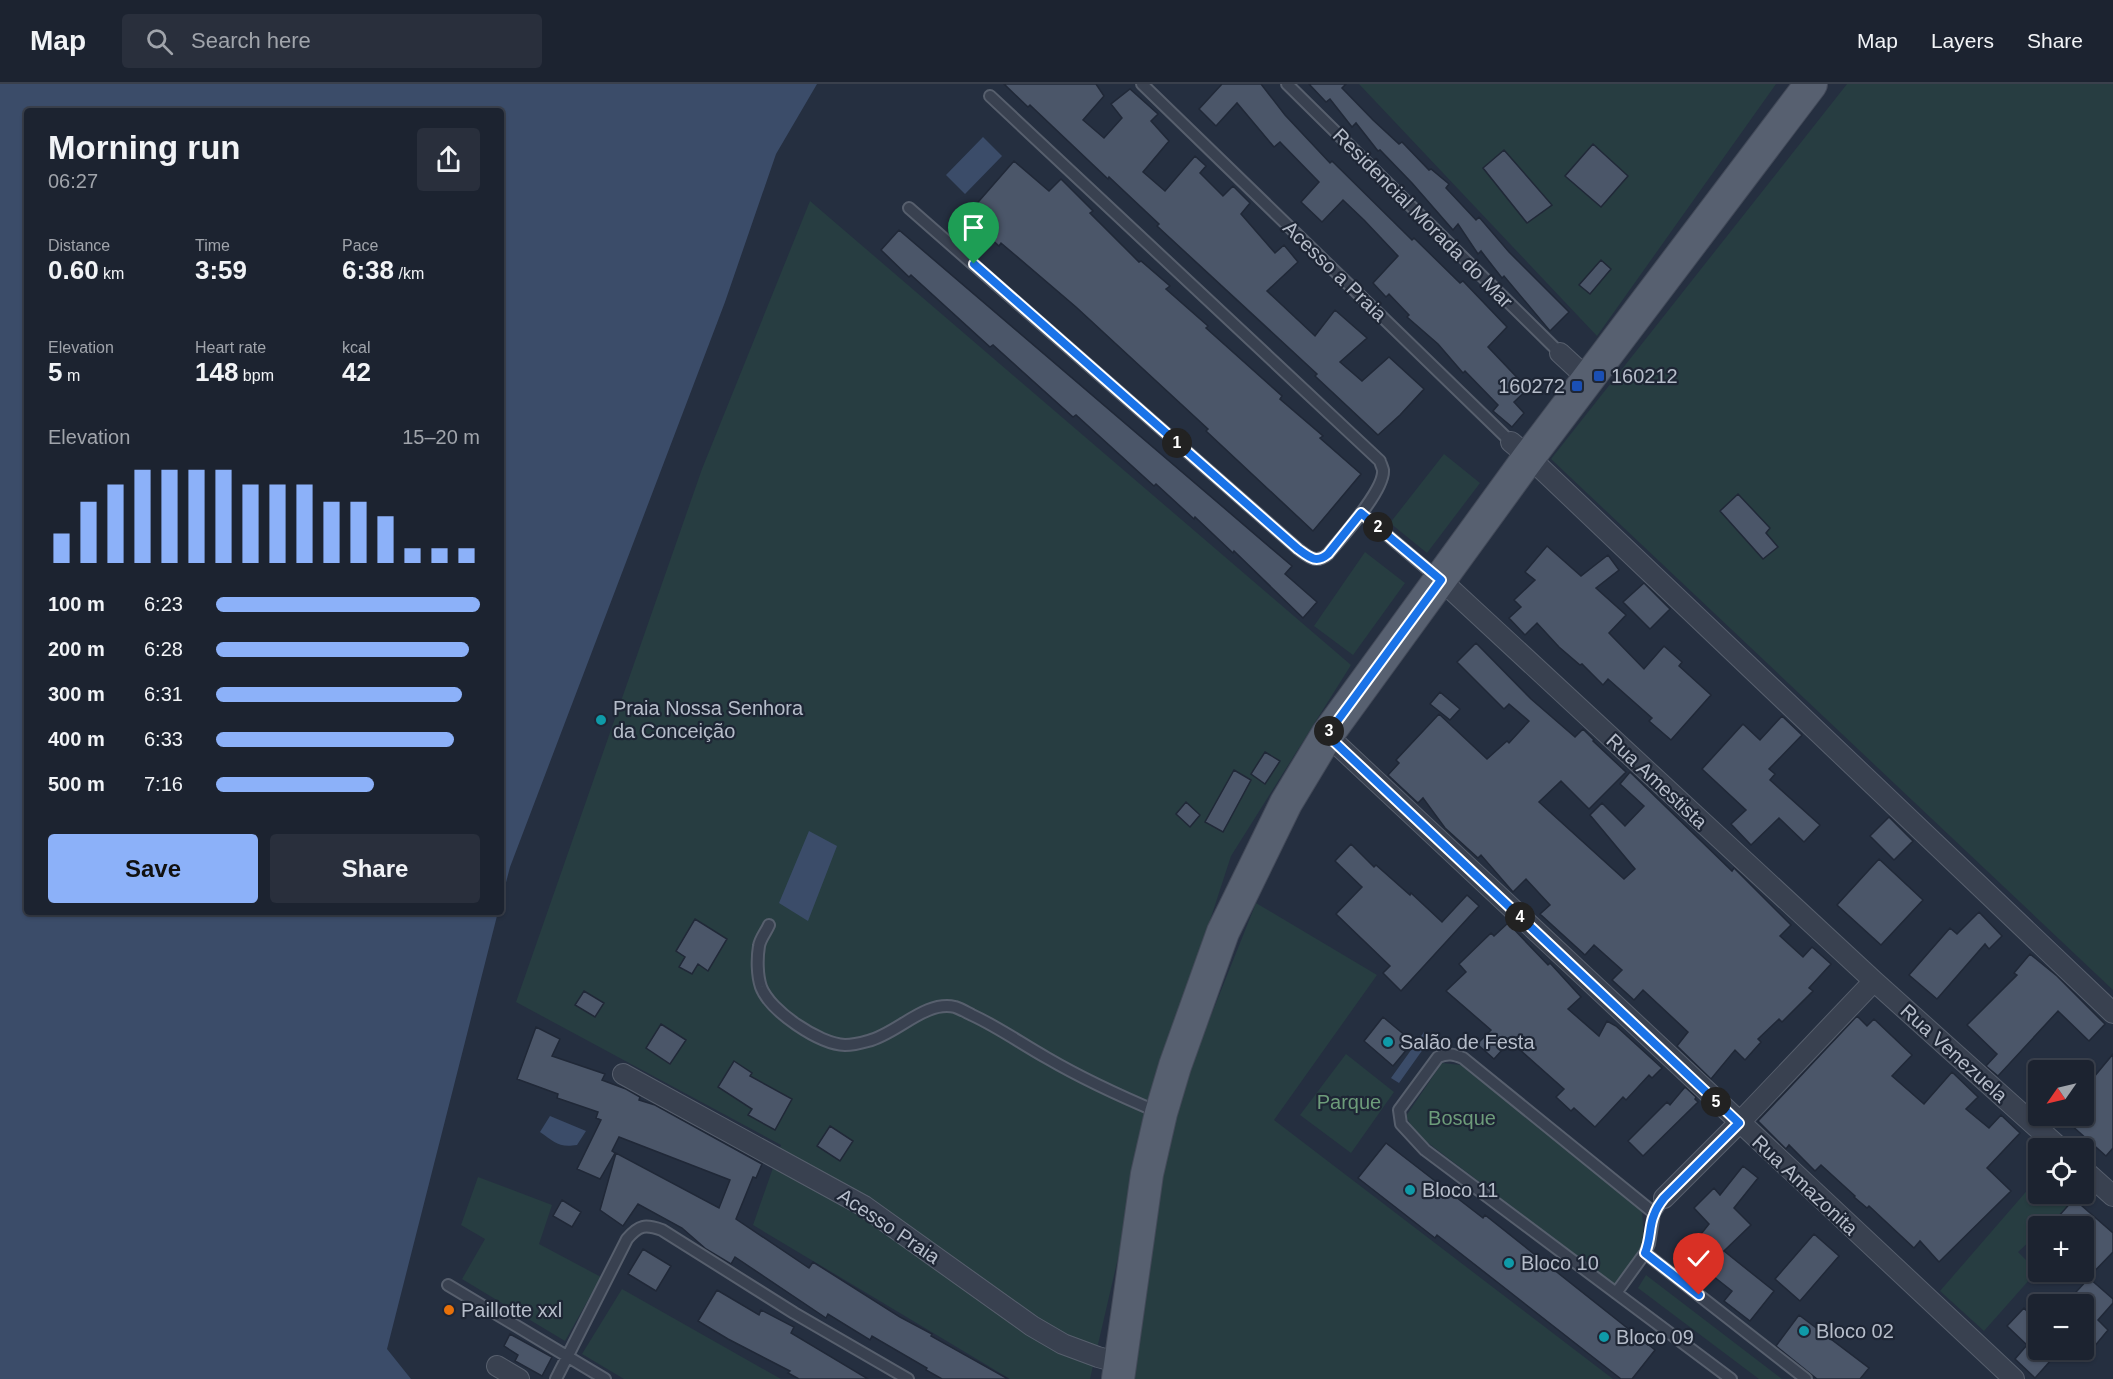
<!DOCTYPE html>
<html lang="en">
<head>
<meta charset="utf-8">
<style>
  :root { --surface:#1c2330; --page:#292f3c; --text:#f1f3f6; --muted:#a0a4ab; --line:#3a404c; --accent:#8cb1f9 }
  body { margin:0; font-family:Arial,sans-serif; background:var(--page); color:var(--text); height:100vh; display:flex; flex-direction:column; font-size:22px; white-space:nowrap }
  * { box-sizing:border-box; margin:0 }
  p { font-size:20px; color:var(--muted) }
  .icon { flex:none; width:33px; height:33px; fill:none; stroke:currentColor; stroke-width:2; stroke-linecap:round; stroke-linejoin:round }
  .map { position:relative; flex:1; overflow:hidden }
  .panel { position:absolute; left:24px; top:24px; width:480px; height:807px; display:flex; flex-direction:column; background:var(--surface); border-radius:6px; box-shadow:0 2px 4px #0004,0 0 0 2px var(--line) }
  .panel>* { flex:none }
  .needle { width:39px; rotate:236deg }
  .buttons { position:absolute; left:2028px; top:976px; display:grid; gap:12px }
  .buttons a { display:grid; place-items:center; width:66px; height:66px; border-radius:6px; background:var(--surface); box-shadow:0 2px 4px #0004,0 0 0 2px var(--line); font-size:30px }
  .pin { position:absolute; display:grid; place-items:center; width:51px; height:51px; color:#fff; margin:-62px -26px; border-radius:50% 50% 50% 0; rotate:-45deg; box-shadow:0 0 6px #0007 }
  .pin .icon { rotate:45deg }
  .km { position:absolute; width:30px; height:30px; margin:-15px; border-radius:50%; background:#222; color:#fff; font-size:16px; line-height:30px; text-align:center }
  .round { display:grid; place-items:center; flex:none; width:63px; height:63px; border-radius:6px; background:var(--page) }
  .head { display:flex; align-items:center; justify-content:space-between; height:102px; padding:0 24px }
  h1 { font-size:33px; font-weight:800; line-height:45px }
  .figures { display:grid; grid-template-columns:repeat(3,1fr); gap:9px; height:102px; padding:6px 24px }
  .figures div { display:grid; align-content:center }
  .figures b { font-size:26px; font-weight:800 }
  .figures small { font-size:16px; font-weight:400 }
  .figures p { font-size:16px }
  .chart { height:168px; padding:12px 24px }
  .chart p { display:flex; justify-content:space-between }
  .chart svg { width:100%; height:108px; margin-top:6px; stroke:var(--accent); stroke-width:6 }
  .primary-button { display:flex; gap:12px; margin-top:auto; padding:12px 24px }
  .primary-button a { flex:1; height:69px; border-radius:6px; background:var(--accent); color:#111; font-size:24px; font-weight:800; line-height:69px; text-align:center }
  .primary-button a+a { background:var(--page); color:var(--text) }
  ul { padding:0 24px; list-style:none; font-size:20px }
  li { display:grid; grid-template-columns:96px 72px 1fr; align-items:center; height:45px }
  li i { height:15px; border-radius:8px; background:var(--accent) }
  header { display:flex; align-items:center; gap:36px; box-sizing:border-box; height:84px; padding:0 30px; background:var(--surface); border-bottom:2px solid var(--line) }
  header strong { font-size:28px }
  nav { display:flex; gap:33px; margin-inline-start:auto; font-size:21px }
  .search { width:420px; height:54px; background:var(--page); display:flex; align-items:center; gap:15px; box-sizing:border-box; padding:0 21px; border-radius:6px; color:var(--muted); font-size:22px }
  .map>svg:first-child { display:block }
  .green { fill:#273d41 }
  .water { fill:#3b4c69 }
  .building { fill:#4b5669; stroke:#202837; stroke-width:1.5 }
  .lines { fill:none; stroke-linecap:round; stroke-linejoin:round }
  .lane-casing { stroke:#575f6d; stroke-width:14 }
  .street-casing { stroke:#575f6d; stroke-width:22 }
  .primary-casing { stroke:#434a59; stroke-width:34 }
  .lane { stroke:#394150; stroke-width:10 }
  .street { stroke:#394150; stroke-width:20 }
  .primary { stroke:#576070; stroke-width:32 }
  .route-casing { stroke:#fff; stroke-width:12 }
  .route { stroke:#1a73e8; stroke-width:8 }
  .transit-dot { fill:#1a4fb4; stroke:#1e2635; stroke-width:2 }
  .culture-dot { fill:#0f9aa8; stroke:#1e2635; stroke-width:2 }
  .food-dot { fill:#e8710a; stroke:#1e2635; stroke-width:2 }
  .labels { text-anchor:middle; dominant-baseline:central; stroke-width:4.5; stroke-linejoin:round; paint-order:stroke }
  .street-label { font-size:20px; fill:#b6bdca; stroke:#1e2635 }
  .poi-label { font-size:20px; fill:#b6bdca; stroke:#1e2635; text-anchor:start }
  .park-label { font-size:20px; fill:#6d9c7a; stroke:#1e2635 }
</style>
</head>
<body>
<header>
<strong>Map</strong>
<div class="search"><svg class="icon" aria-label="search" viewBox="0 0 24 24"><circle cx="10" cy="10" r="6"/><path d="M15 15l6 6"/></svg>Search here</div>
<nav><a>Map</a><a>Layers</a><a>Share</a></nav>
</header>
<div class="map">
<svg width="2113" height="1295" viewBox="0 0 2113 1295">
  <rect width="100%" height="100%" fill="#252f40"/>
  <path class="green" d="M 1359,0 L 1776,0 L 1597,252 Z
    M 1847,0 L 2113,0 L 2113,906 L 1551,375 Z
    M 810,117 L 1351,581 L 1231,772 L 1162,984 L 1090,1295 L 1010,1295 L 753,1141 L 781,1061 L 516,918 L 702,385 Z
    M 1444,370 L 1480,399 L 1427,469 L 1390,439 Z
    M 1365,468 L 1405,499 L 1353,571 L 1314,542 Z
    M 1256,819 L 1377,891 L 1274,1036 L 1613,1295 L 1131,1295 L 1154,1059 L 1208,939 Z
    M 1346,970 L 1394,1008 L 1351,1069 L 1300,1031 Z
    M 1442,979 L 1461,981 L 1642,1126 L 1644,1159 L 1615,1201 L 1415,1049 L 1406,1032 Z
    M 478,1093 L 552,1121 L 539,1160 L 601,1193 L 565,1257 L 462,1195 L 485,1155 L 461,1141 Z
    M 2038,1094 L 2038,1110 L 2076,1110 L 2074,1115 L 2049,1143 L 2038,1143 L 2038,1154 L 2033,1154 L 2018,1168 L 2037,1187 L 1984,1247 L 1940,1207 Z
    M 1646,1191 L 1782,1295 L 1759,1295 L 1638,1204 Z
    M 622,1205 L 781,1295 L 624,1295 L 582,1270 Z"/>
  <path class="water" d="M 0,0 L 817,0 L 776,70 L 725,218 L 510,783 L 501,818 L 501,27 L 27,27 L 27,828 L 498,828 L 387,1265 L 411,1295 L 0,1295 Z
    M 983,53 L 1002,72 L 965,110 L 946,91 Z
    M 809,747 L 837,762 L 808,837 L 779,819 Z
    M 1424,948 L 1431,954 L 1399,999 L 1391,994 Z
    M 550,1032 L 586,1047 L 577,1061 C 558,1064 555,1058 540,1048 Z"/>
  <path class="building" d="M 1004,0 L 1096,0 L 1104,12 L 1083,36 L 1104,54 L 1122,34 L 1111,20 L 1130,5 L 1158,30 L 1151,37 L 1169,57 L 1143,88 L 1165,107 L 1195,72 L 1206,82 L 1200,89 L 1223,112 L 1233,102 L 1250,119 L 1241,130 L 1275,169 L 1284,161 L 1298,178 L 1267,207 L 1315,252 L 1335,226 L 1367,254 L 1340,278 L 1362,297 L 1389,273 L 1424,305 L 1400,331 L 1378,351 L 1315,292 L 1317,290 L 1157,142 L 1159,140 L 1109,93 L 1108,95 L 1030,21 L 1028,23 Z
    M 1222,0 L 1261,0 L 1285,31 L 1330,79 L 1332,77 L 1412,156 L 1414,154 L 1460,199 L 1463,197 L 1507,243 L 1488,263 L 1528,305 L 1514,318 L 1524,329 L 1512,343 L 1493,327 L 1498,321 L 1465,287 L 1463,289 L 1438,260 L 1407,233 L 1409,231 L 1389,210 L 1386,213 L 1373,199 L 1398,172 L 1364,136 L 1343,116 L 1322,138 L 1301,118 L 1319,98 L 1280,58 L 1274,63 L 1237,19 L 1216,42 L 1199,25 Z
    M 1309,0 L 1346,0 L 1342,4 L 1373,36 L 1399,60 L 1402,58 L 1429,86 L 1431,85 L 1449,100 L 1446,104 L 1476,136 L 1479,133 L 1509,168 L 1569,228 L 1550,247 L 1504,192 L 1502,194 L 1481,167 L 1478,170 L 1458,140 L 1453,146 L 1412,99 L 1380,66 L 1378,67 L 1356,39 L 1352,43 L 1330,15 L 1326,18 Z
    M 1593,60 L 1628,92 L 1601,123 L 1565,92 Z
    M 1504,66 L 1552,121 L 1527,139 L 1483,84 Z
    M 1014,77 L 1049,107 L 1061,95 L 1093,127 L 1090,129 L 1139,178 L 1141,177 L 1170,202 L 1166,205 L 1208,242 L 1206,244 L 1282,312 L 1280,315 L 1323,352 L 1320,354 L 1361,390 L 1313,447 L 1206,347 L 1208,345 L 1076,223 L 1001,159 L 999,162 L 966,132 Z
    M 899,146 L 1292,482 L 1285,490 L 1317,518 L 1303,534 L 1234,467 L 1233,469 L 1195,433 L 1194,435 L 1156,400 L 1154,402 L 1076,331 L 1073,333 L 993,261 L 990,263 L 911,191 L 909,193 L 881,166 Z
    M 1601,176 L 1611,185 L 1590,210 L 1579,201 Z
    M 1738,410 L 1770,444 L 1766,449 L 1778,463 L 1763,475 L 1720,427 Z
    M 1547,462 L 1581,492 L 1608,471 L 1619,486 L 1596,504 L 1626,531 L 1609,549 L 1644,585 L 1664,562 L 1682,578 L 1679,582 L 1711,611 L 1671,656 L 1649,637 L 1652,634 L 1608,595 L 1603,601 L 1582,580 L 1580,581 L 1559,563 L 1537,539 L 1525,551 L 1509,534 L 1521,523 L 1514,516 L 1535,496 L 1525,488 Z
    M 1644,499 L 1670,525 L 1650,545 L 1623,518 Z
    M 1476,559 L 1531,615 L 1575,653 L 1583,645 L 1594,656 L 1593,657 L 1626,688 L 1589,725 L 1561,697 L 1539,718 L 1624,795 L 1635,785 L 1590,731 L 1602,719 L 1625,742 L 1644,722 L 1620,700 L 1630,688 L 1732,787 L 1734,784 L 1791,841 L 1780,852 L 1803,873 L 1812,863 L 1831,880 L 1809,904 L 1813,907 L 1782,938 L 1779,935 L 1758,955 L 1761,958 L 1745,976 L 1735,966 L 1711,995 L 1677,962 L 1688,948 L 1643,906 L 1634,916 L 1612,896 L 1622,886 L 1594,861 L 1585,871 L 1540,830 L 1550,821 L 1526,795 L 1513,808 L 1481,771 L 1478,774 L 1445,744 L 1423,714 L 1418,719 L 1388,691 L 1399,679 L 1396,676 L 1439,630 L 1487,675 L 1507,657 L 1509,659 L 1529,637 L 1509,620 L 1504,625 L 1457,578 Z
    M 1440,608 L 1460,625 L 1450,636 L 1430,620 Z
    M 1782,632 L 1802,651 L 1769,685 L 1775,690 L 1770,696 L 1820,741 L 1804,758 L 1779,734 L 1751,761 L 1731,740 L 1746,726 L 1702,685 L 1743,640 L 1760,656 Z
    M 1265,668 L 1280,677 L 1265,700 L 1251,690 Z
    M 1234,686 L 1251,696 L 1223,748 L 1205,738 Z
    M 1186,718 L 1200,731 L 1190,743 L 1176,730 Z
    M 1889,733 L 1913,757 L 1894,776 L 1870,752 Z
    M 1351,760 L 1374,783 L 1376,781 L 1410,811 L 1411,809 L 1442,838 L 1467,811 L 1479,822 L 1401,907 L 1383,889 L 1390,882 L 1336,830 L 1362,803 L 1335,777 Z
    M 1879,775 L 1923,816 L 1881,861 L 1837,821 Z
    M 1979,828 L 2002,852 L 1989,865 L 1985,860 L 1937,915 L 1909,891 L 1950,844 L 1957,850 Z
    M 695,835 L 727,855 L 708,887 L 698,880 L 692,890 L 679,883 L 685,873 L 676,867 Z
    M 1508,839 L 1548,881 L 1550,879 L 1581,913 L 1568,925 L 1599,952 L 1607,937 L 1616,942 L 1662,984 L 1652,994 L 1649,991 L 1626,1016 L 1623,1013 L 1595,1043 L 1574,1024 L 1571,1027 L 1556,1013 L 1564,1005 L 1510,957 L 1494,975 L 1477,960 L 1491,946 L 1446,907 L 1466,888 L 1459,880 L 1491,849 L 1494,852 Z
    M 2030,870 L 2057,892 L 2105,940 L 2089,957 L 2058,927 L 1998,992 L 1986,982 L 1997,970 L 1967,941 L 2017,891 L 2014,889 Z
    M 584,907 L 604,919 L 595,933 L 575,921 Z
    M 1857,932 L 1867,942 L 1874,935 L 1912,971 L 1892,992 L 1924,1020 L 1952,988 L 1978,1013 L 1966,1025 L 1989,1044 L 2001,1031 L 2020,1049 L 1987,1084 L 2011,1107 L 1939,1178 L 1920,1157 L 1914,1164 L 1869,1122 L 1867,1124 L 1854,1113 L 1855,1112 L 1821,1081 L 1815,1087 L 1789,1061 L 1786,1065 L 1758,1037 Z
    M 1383,933 L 1413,958 L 1393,982 L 1364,957 Z
    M 661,940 L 686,956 L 670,980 L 646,964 Z
    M 536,943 L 560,955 L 552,972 L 605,990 L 602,996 L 626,1005 L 640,1013 L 639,1016 L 655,1021 L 762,1080 L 756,1094 L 753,1093 L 736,1135 L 809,1184 L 813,1178 L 900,1233 L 932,1250 L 931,1252 L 1008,1295 L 942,1295 L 926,1286 L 927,1284 L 872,1252 L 870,1256 L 828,1230 L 826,1234 L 735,1173 L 731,1180 L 706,1165 L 682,1144 L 638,1120 L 623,1142 L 600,1126 L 616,1069 L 719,1124 L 730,1096 L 619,1053 L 612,1067 L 615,1069 L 600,1095 L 577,1085 L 601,1036 L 596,1034 L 598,1028 L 557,1014 L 558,1010 L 517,995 Z
    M 2113,970 L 2113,1064 L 2106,1072 L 2061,1032 L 2084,1032 L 2084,1005 Z
    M 734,977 L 752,989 L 750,992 L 792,1015 L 775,1046 L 748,1031 L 752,1025 L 718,1003 Z
    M 1685,1003 L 1696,1013 L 1695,1015 L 1698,1018 L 1643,1072 L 1628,1057 L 1667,1018 L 1670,1021 Z
    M 830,1042 L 853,1057 L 840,1077 L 817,1062 Z
    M 1386,1059 L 1483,1134 L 1485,1131 L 1655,1266 L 1632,1295 L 1621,1295 L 1437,1151 L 1435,1154 L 1358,1094 Z
    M 1743,1082 L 1758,1094 L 1734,1124 L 1751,1141 L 1724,1167 L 1774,1207 L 1750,1237 L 1724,1217 L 1732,1207 L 1713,1192 L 1705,1202 L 1677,1180 L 1709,1140 L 1694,1124 L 1714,1104 L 1720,1111 Z
    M 2074,1115 L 2113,1149 L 2113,1168 L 2084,1198 L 2084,1143 L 2049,1143 Z
    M 562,1116 L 581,1128 L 572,1143 L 553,1132 Z
    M 1814,1150 L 1839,1172 L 1800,1217 L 1775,1195 Z
    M 643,1165 L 671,1182 L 656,1207 L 628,1190 Z
    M 2089,1194 L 2113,1215 L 2113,1219 L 2098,1236 L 2108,1246 L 2084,1275 L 2084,1221 L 2064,1221 Z
    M 717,1206 L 759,1231 L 761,1226 L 794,1243 L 791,1249 L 868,1295 L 799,1295 L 788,1289 L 790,1287 L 728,1255 L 698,1237 Z
    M 2024,1224 L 2038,1239 L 2038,1266 L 2060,1266 L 2035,1294 L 2015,1275 L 2027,1261 L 2007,1242 Z
    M 1799,1231 L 1869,1284 L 1860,1295 L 1817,1295 L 1776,1262 Z
    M 510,1250 L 552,1273 L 542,1292 L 515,1277 L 518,1271 L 504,1262 Z"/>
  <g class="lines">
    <defs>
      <path id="lane" d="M 1142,0 L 1511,358
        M 1287,0 L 1560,269
        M 909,124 L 1298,465 C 1309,473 1316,480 1328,470 C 1341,454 1385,406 1383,386 C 1383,385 1380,378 1380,377 L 990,12
        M 1361,429 L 1439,495
        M 769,841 C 766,848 760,855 759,862 C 757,874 757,891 761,903 C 770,927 819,960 845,961 C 852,961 861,959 868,957 C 897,950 925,916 955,923 C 961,925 966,928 972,931 C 998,943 1022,960 1047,974 C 1083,995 1120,1012 1158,1028
        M 1654,1129 L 1463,974 C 1453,970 1448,969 1438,973 L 1399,1026 L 1401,1040 L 1425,1066 L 1731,1295
        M 1645,1169 L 1806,1295
        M 448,1201 L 605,1295
        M 1616,1209 L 1645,1169 L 1649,1160 L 1654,1129 L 1664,1114
        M 556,1295 L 627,1155 C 639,1141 645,1140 662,1146 L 794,1229 L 908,1295"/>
      <path id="street" d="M 1560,269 L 1587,294
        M 1511,358 L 1529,373 L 2113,929
        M 1441,496 L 1874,897 L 2061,1065
        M 1327,651 L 2014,1295
        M 623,990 L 864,1122 L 1032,1242 L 1063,1260 L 1098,1273 L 1120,1279
        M 2084,1086 L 2113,1112
        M 1664,1114 L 1739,1039 L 1874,897
        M 497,1282 L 519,1295"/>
      <path id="primary" d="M 1118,1295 L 1147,1090 L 1161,1029 L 1175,982 L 1223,848 L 1286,719 L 1327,651 L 1529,373 L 1811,0"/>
    </defs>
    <use href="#lane" class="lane-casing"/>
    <use href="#street" class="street-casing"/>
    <use href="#primary" class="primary-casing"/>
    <use href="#lane" class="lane"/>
    <use href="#street" class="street"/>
    <use href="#primary" class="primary"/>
  </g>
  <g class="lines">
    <defs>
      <path id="route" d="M 974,180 L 1298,465 C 1309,473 1316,480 1328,470 L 1361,429 L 1441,496 L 1327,651 L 1739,1039 L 1664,1114 C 1660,1119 1656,1125 1654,1131 C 1649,1142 1651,1155 1645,1169 L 1699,1211"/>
    </defs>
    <use href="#route" class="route-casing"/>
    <use href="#route" class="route"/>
  </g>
  <g class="transit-dot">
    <rect x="1593" y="286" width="12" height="12" rx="3"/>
    <rect x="1571" y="296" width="12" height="12" rx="3"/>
  </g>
  <g class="culture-dot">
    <circle cx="601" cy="636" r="6"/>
    <circle cx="1388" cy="958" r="6"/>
    <circle cx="1410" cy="1106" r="6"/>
    <circle cx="1509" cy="1179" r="6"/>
    <circle cx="1804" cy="1247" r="6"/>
    <circle cx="1604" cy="1253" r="6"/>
  </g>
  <circle class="food-dot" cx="449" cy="1226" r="6"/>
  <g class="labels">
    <g class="street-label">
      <text transform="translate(1423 134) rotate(45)">Residencial Morada do Mar</text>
      <text transform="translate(1335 187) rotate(44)">Acesso a Praia</text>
      <text transform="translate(1657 697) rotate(43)">Rua Amestista</text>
      <text transform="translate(1954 969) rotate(42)">Rua Venezuela</text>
      <text transform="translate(1805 1101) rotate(43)">Rua Amazonita</text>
      <text transform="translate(889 1142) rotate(34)">Acesso Praia</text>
    </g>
    <g class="poi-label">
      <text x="1611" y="292">160212</text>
      <text x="1565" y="302" text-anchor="end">160272</text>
      <text x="613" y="624">Praia Nossa Senhora<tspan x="613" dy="23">da Conceição</tspan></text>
      <text x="1400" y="958">Salão de Festa</text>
      <text x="1422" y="1106">Bloco 11</text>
      <text x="1521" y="1179">Bloco 10</text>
      <text x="461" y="1226">Paillotte xxl</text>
      <text x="1816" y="1247">Bloco 02</text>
      <text x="1616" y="1253">Bloco 09</text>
    </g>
    <g class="park-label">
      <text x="1349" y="1018">Parque</text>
      <text x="1462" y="1034">Bosque</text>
    </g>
  </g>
</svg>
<div class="buttons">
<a><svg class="needle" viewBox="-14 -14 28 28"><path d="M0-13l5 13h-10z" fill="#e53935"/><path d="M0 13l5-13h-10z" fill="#a0a4ab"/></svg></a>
<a><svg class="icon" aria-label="locate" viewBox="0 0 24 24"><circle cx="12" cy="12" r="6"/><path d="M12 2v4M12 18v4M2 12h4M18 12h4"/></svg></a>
<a>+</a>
<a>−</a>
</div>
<div class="pin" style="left:974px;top:180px;background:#1e9e55"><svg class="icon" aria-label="arrive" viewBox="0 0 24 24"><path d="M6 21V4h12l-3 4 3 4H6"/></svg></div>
<div class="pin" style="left:1699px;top:1211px;background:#d93025"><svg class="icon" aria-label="check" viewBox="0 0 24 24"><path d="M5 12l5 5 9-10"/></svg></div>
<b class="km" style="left:1177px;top:359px">1</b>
<b class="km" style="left:1378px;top:443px">2</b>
<b class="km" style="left:1329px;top:647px">3</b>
<b class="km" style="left:1520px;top:833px">4</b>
<b class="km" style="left:1716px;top:1018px">5</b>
<section class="panel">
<div class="head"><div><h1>Morning run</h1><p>06:27</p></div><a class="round"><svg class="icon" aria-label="share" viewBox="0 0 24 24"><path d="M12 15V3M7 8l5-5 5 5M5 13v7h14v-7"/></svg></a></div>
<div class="figures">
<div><p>Distance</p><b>0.60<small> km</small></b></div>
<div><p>Time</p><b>3:59</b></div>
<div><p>Pace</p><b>6:38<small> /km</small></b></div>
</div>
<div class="figures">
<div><p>Elevation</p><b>5<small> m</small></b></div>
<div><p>Heart rate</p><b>148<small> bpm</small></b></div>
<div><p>kcal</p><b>42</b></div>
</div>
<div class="chart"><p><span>Elevation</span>15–20 m</p>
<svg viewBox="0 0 160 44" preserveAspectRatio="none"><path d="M5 44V32M15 44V19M25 44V12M35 44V6M45 44V6M55 44V6M65 44V6M75 44V12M85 44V12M95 44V12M105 44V19M115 44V19M125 44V25M135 44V38M145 44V38M155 44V38"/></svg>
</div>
<ul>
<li><b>100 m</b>6:23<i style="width:100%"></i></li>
<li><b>200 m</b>6:28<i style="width:96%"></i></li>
<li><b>300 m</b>6:31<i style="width:93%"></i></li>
<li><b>400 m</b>6:33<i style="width:90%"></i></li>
<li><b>500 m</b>7:16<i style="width:60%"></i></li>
</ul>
<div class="primary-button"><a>Save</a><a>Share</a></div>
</section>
</div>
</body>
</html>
